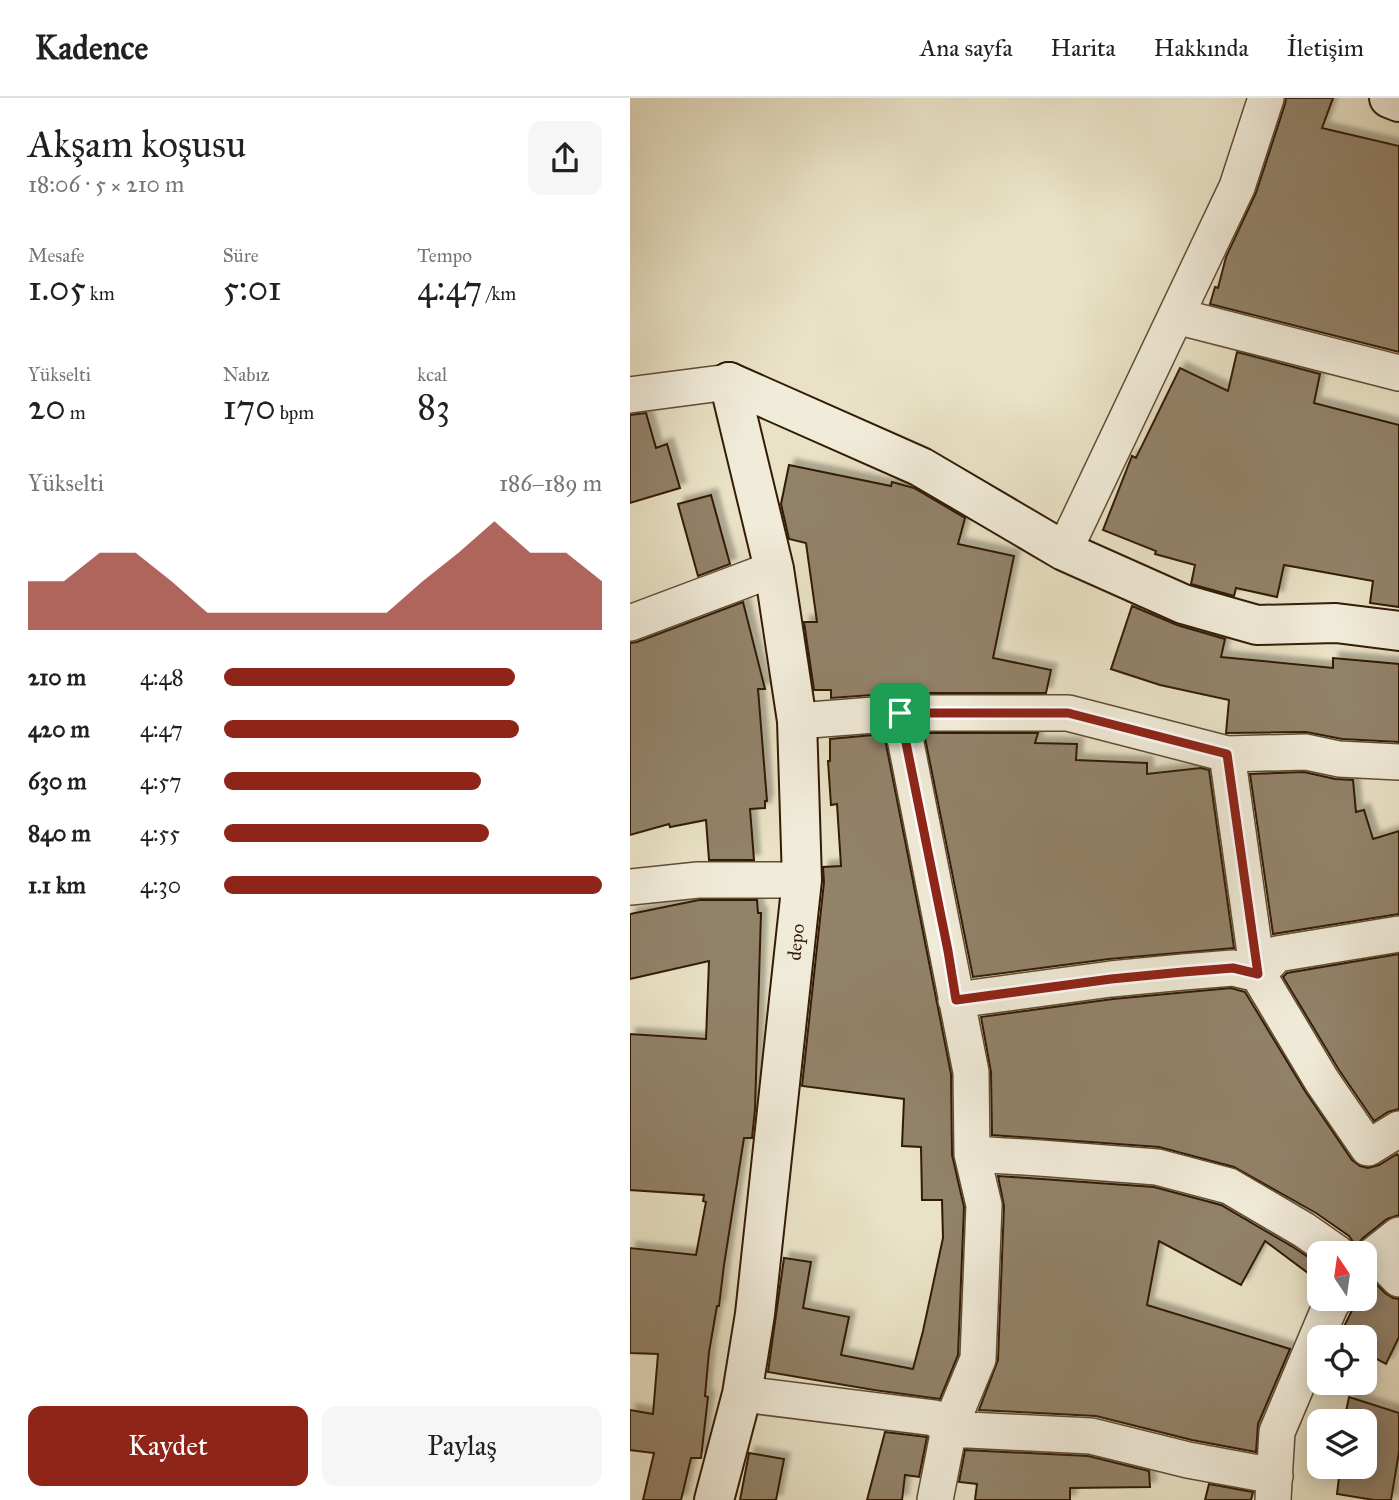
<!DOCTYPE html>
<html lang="tr">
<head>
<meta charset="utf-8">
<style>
  :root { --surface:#fff; --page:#f6f6f6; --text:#202124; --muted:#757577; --line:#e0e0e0; --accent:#8f2418 }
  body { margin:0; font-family:"IM FELL Great Primer",serif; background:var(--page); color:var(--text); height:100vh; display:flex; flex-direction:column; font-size:26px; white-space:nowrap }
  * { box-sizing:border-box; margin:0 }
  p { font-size:23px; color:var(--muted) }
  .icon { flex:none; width:38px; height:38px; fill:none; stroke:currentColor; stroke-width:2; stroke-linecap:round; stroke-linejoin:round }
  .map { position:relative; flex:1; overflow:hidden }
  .panel { display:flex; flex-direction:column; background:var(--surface); width:630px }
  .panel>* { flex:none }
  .needle { width:46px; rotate:347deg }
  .buttons { position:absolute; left:677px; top:1143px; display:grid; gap:14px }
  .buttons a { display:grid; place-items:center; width:70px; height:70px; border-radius:14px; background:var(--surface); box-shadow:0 4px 18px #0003; font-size:35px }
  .pin { position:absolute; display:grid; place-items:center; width:60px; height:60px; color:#fff; margin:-30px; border-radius:14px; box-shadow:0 4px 10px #0006 }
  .round { display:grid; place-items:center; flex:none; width:74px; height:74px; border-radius:14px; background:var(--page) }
  .overview { display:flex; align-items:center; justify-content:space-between; height:119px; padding:0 28px }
  h1 { font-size:38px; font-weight:600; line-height:52px }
  .stats { display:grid; grid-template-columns:repeat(3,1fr); gap:10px; height:119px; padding:7px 28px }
  .stats div { display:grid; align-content:center }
  .stats b { font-size:35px; font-weight:600 }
  .stats small { font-size:19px; font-weight:400 }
  .stats p { font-size:19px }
  .chart { height:196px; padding:14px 28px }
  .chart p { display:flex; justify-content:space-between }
  .chart svg { width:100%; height:126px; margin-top:7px; fill:var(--accent); opacity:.7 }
  .primary-button { display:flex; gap:14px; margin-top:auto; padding:14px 28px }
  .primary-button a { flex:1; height:80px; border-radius:14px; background:var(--accent); color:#fff; font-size:28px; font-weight:600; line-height:80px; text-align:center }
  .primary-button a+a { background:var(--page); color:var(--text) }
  ul { padding:0 28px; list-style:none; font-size:23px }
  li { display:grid; grid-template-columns:112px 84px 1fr; align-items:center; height:52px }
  li i { height:18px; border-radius:9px; background:var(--accent) }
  header { display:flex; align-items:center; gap:42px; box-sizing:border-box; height:98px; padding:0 35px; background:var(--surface); border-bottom:2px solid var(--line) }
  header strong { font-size:33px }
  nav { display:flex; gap:38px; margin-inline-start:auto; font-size:24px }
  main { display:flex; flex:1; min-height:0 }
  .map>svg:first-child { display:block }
  .building { fill:#92826a; stroke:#331b06; stroke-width:2; filter:url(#shadow) }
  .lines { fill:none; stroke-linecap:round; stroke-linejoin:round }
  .street-casing { stroke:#604d36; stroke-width:38 }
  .secondary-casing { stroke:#331b06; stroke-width:42 }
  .street { stroke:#f1ecda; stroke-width:35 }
  .secondary { stroke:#f1ecda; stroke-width:38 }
  .route-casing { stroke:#fff; stroke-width:14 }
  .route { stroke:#8f2418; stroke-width:9 }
  .labels { text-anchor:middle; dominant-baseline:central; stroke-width:7; stroke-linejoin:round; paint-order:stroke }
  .street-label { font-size:19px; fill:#331b06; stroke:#f1ecda }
</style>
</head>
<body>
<header>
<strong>Kadence</strong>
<nav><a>Ana sayfa</a><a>Harita</a><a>Hakkında</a><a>İletişim</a></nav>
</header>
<main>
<section class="panel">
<div class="overview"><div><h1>Akşam koşusu</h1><p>18:06 · 5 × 210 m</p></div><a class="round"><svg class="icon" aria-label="share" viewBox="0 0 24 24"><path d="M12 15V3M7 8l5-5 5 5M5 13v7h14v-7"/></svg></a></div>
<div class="stats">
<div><p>Mesafe</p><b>1.05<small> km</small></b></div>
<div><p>Süre</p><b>5:01</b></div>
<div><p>Tempo</p><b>4:47<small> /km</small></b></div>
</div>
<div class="stats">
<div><p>Yükselti</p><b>20<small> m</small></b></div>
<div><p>Nabız</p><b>170<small> bpm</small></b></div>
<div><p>kcal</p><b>83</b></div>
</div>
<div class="chart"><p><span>Yükselti</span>186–189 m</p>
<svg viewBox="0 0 160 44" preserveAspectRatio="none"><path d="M0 44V27L10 27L20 17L30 17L40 27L50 38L60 38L70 38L80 38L90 38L100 38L110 27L120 17L130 6L140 17L150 17L160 27V44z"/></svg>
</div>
<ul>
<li><b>210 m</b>4:48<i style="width:77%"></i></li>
<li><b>420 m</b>4:47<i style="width:78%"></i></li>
<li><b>630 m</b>4:57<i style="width:68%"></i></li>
<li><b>840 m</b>4:55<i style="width:70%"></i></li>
<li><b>1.1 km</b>4:30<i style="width:100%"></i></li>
</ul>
<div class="primary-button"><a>Kaydet</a><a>Paylaş</a></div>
</section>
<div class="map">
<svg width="769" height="1402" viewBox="0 0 769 1402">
  <defs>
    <filter id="shadow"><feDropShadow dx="6" dy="-6" stdDeviation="2" flood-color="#0004"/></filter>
  </defs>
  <rect width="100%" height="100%" fill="#e9e2c6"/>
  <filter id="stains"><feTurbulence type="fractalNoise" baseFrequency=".00286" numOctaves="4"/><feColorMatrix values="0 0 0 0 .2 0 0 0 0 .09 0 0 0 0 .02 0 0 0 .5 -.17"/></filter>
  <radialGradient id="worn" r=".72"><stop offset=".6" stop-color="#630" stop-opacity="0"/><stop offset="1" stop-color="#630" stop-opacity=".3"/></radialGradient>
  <path class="building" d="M 656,0 L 703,0 L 692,30 L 769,48 L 769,254 L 580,206 L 585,189 L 588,190 L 596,159 L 626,95 L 655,6 Z
    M 607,254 L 690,276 L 684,305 L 769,327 L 769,509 L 740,505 L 743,483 L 654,467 L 647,499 L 606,490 L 604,498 L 561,486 L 565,467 L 525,456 L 526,453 L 473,432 L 502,358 L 506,360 L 550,270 L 598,293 Z
    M 16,315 L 26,350 L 37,346 L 50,390 L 0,405 L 0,317 Z
    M 159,367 L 261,388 L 262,384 L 284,390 L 335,420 L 328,446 L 384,458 L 363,560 L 421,572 L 416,595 L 270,595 L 201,600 L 201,592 L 184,592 L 174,524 L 187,524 L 176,445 L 159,441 L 151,406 Z
    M 81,397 L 100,466 L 68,478 L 48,406 Z
    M 113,504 L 135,591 L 128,591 L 137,703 L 135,703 L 135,710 L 120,711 L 124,762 L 79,762 L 76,722 L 40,729 L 39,726 L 0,737 L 0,545 L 7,544 Z
    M 502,508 L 547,527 L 595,541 L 591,559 L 703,570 L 703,560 L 769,566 L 769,644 L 712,641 L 676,634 L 596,635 L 599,602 L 530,587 L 481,571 Z
    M 294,635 L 408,635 L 405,645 L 447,646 L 446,662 L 517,665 L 517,676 L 571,670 L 579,672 L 604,850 L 479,861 L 343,879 Z
    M 254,636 L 321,976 L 322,1057 L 334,1109 L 328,1257 L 310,1301 L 244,1292 L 138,1274 L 154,1160 L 181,1164 L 173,1210 L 219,1219 L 211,1257 L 283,1271 L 293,1233 L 313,1140 L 312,1102 L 292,1102 L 291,1049 L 272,1048 L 274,1001 L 172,988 L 194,784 L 193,769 L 211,768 L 207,706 L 201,707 L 198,663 L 200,663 L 200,641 Z
    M 674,674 L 705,681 L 723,682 L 726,714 L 734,712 L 743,741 L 769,733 L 769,816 L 643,836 L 620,676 Z
    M 69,802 L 127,802 L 128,815 L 131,815 L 125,1011 L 122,1040 L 114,1040 L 94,1167 L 89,1208 L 87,1208 L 79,1254 L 75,1298 L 78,1299 L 71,1360 L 61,1360 L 51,1402 L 13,1402 L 24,1355 L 0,1352 L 0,1312 L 23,1316 L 28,1256 L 0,1255 L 0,1150 L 66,1157 L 76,1104 L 73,1103 L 74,1097 L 0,1092 L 0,936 L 76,941 L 79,863 L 0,881 L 0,816 Z
    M 769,856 L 769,1011 L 758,1014 L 744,1023 L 709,972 L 653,879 L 657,875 Z
    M 601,890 L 615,894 L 675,993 L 722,1062 L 730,1068 L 738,1070 L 749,1067 L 767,1056 L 769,1059 L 769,1117 L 757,1121 L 733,1140 L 726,1148 L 719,1138 L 686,1115 L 604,1069 L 529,1049 L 362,1037 L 361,974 L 351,919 L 483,901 Z
    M 368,1078 L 524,1089 L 591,1107 L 663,1149 L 690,1167 L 690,1184 L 635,1143 L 611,1187 L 529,1143 L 517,1207 L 660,1251 L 628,1326 L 626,1354 L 562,1342 L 466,1318 L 349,1312 L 368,1262 L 374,1108 Z
    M 745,1185 L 755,1195 L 763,1200 L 769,1201 L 769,1239 L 756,1266 L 735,1255 L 735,1239 L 709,1239 L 726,1204 L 726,1200 L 735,1200 L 735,1188 Z
    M 719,1299 L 769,1315 L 769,1354 L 761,1402 L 744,1402 L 707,1396 L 710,1371 L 704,1368 L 735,1368 L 735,1323 L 714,1323 Z
    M 255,1334 L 297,1339 L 289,1379 L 275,1377 L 272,1402 L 237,1402 Z
    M 335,1352 L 458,1358 L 519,1373 L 520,1389 L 440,1390 L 440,1402 L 345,1402 L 347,1386 L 329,1384 Z
    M 119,1355 L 154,1361 L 146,1402 L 110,1402 Z
    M 579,1386 L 623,1394 L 621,1402 L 575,1402 Z"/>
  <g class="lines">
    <defs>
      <path id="street" d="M 546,218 L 769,275
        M 0,297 L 99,284
        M 434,453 L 607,89 L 636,0
        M 0,525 L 144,471
        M 270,615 L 341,974 L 342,1056 L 354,1107 L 348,1261 L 319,1331 L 305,1402
        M 167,623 L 270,615 L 438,615 L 597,656 L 676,654 L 709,661 L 769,664
        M 597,656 L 628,876 L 692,983 L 738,1050 L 769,1031
        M 0,789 L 68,782 L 172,782
        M 326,902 L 481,881 L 553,874 L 603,870 L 628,876 L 647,856 L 769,836
        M 342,1056 L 410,1060 L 527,1069 L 599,1088 L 674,1132 L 707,1155
        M 745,1156 L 769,1181
        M 735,1168 L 745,1156 L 769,1137
        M 112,1296 L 305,1320 L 319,1331 L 461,1338 L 558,1362 L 645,1378
        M 643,1401 L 647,1334 L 701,1206 L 706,1200"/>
      <g id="secondary">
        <path d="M 759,0 L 769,4"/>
        <path d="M 99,284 L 291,369 L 434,453 L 553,506 L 627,527 L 706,525 L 769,533"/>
        <path id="s1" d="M 84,1402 L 112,1296 L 125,1216 L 172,782 L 167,623 L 144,471 L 99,284"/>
      </g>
    </defs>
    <use href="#street" class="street-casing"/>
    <use href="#secondary" class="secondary-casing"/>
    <use href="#street" class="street"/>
    <use href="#secondary" class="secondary"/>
  </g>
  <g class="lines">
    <defs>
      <path id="route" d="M 270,615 L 438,615 L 597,656 L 628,876 L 603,870 L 553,874 L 481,881 L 326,902 L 318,853 Z"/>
    </defs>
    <use href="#route" class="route-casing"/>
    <use href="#route" class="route"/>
  </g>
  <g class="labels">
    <g class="street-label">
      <text stroke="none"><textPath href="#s1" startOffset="565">depo</textPath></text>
    </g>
  </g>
  <rect width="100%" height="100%" filter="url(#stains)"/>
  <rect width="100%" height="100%" fill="url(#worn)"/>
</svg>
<div class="buttons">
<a><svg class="needle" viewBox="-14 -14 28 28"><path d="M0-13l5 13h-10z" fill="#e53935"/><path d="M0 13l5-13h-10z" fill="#757577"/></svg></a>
<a><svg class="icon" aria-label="locate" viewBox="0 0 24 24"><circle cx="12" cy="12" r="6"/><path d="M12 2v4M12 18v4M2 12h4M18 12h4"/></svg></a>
<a><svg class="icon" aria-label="layers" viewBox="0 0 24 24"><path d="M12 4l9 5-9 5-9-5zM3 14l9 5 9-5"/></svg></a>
</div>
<div class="pin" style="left:270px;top:615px;background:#1e9e55"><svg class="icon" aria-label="arrive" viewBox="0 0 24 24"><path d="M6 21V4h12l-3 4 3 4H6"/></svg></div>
</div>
</main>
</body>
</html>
